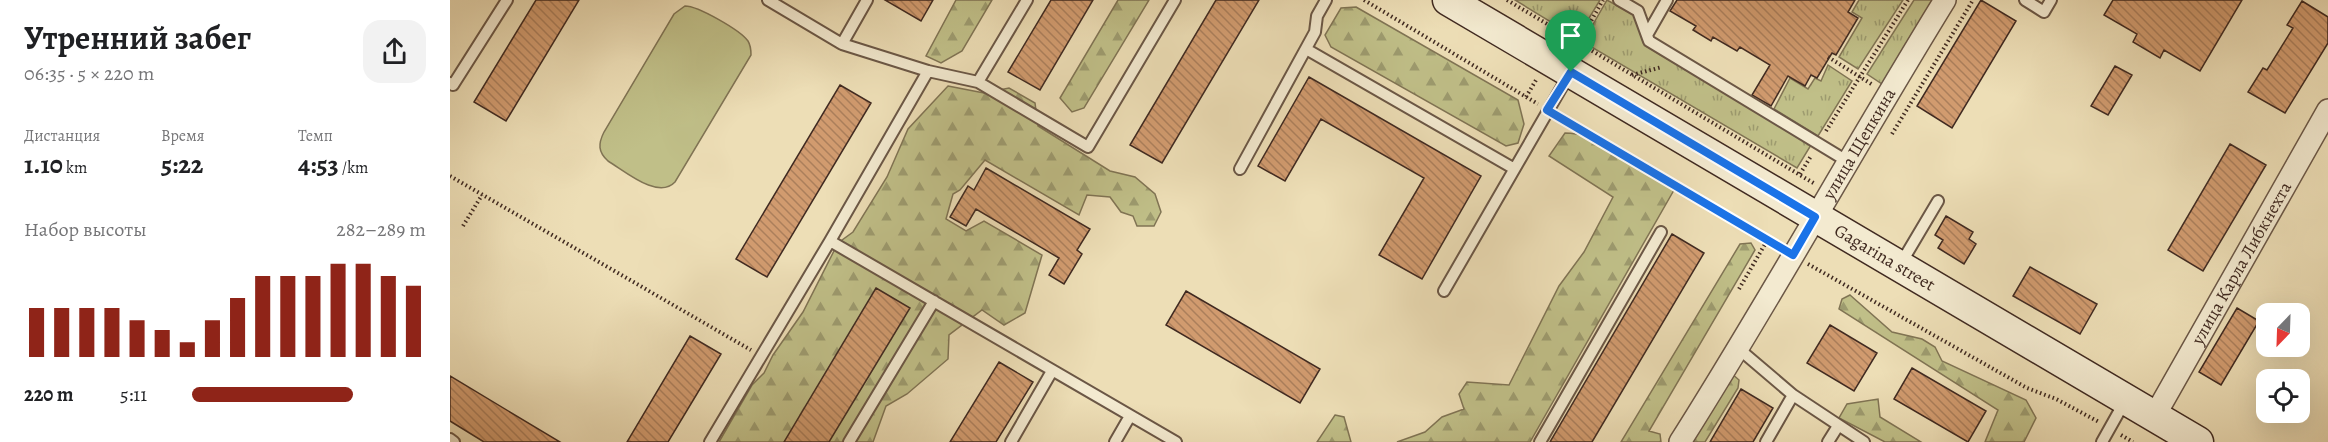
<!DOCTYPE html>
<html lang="ru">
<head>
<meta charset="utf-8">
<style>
  :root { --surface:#fff; --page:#f2f2f2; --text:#202124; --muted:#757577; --accent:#8f2418 }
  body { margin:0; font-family:Alegreya,serif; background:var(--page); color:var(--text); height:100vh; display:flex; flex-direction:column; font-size:22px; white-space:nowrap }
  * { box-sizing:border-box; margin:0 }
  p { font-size:20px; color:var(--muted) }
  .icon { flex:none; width:33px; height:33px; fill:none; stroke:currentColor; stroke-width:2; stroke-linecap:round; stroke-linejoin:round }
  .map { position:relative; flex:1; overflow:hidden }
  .panel { display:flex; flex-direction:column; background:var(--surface); width:450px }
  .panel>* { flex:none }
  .needle { width:39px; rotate:203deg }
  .controls { position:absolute; left:1806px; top:303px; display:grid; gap:12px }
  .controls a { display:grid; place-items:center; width:54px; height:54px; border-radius:12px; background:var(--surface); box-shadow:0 6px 24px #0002; font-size:30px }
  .pin { position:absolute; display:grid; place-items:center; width:51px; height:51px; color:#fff; margin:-62px -26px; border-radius:50% 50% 50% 0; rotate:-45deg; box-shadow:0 0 6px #0007 }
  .pin .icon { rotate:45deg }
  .round { display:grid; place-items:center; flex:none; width:63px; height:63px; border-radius:18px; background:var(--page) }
  .headline { display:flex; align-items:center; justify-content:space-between; height:102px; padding:0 24px }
  h1 { font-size:33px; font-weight:700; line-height:45px }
  .metrics { display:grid; grid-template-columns:repeat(3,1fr); gap:9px; height:102px; padding:6px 24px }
  .metrics div { display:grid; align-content:center }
  .metrics b { font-size:26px; font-weight:700 }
  .metrics small { font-size:16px; font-weight:400 }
  .metrics p { font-size:16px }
  .chart { height:168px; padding:12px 24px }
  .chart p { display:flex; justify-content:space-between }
  .chart svg { width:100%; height:108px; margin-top:6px; stroke:var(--accent); stroke-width:6 }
  ul { padding:0 24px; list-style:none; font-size:20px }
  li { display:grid; grid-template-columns:96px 72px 1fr; align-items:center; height:45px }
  li i { height:15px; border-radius:8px; background:var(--accent) }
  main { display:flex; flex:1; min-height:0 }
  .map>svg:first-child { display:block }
  .grass { fill:url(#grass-tufts); stroke:#807454; stroke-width:1.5 }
  .forest { fill:url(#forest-firs); stroke:#807454; stroke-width:1.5 }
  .park { fill:#c0bf88; stroke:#807454; stroke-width:1.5 }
  .building { fill:url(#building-back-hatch); stroke:#402a21; stroke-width:1.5 }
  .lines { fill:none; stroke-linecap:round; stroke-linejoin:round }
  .service-casing { stroke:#6b5746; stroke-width:14 }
  .minor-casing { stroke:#6b5746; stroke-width:24 }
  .secondary-casing { stroke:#402a21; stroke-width:33 }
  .path { stroke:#402a21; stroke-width:4; stroke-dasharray:1.5 3; stroke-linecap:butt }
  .service { stroke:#f3ead0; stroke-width:10 }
  .minor { stroke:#f3ead0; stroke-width:21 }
  .secondary { stroke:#f3ead0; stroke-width:30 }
  .route-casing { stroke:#fff; stroke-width:12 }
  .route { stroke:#1a73e8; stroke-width:8 }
  .labels { text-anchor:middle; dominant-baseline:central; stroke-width:4.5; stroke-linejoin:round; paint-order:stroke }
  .street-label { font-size:18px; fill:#402a21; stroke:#f3ead0 }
</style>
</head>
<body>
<main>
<section class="panel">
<div class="headline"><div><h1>Утренний забег</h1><p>06:35 · 5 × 220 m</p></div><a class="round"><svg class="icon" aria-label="share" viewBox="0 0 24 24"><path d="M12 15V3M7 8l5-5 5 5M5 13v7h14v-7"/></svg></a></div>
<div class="metrics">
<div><p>Дистанция</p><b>1.10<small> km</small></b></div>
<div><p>Время</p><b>5:22</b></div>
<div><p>Темп</p><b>4:53<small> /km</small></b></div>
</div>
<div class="chart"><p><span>Набор высоты</span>282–289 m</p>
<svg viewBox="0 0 160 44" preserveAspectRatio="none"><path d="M5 44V24M15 44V24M25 44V24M35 44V24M45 44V29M55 44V33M65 44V38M75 44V29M85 44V20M95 44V11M105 44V11M115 44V11M125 44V6M135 44V6M145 44V11M155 44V15"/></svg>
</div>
<ul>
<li><b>220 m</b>5:11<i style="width:69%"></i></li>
</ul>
</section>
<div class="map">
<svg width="1878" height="442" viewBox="0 0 1878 442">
  <defs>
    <pattern id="grass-tufts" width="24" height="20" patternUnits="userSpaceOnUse" patternTransform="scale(1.5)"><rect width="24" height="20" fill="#c0bf88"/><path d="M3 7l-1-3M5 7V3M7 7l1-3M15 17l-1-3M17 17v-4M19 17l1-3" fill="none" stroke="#9d9b6f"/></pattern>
    <pattern id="forest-firs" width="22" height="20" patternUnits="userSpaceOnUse" patternTransform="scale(1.5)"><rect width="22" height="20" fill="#c0bf88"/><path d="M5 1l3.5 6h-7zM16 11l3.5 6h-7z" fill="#9d9b6f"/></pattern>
    <pattern id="building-back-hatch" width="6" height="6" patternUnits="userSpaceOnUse" patternTransform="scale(1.5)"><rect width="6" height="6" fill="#d19b6f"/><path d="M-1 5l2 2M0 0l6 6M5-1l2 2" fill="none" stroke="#ab7f5b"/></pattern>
  </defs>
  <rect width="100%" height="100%" fill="#eddeb6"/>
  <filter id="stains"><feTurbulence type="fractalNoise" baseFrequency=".00333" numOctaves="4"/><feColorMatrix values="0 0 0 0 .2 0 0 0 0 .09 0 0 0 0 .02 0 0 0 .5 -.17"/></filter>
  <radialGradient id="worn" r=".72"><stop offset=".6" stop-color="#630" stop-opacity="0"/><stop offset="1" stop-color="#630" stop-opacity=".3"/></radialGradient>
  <path class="grass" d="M 1065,0 L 1150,0 L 1127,38 Z
    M 1157,0 L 1184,15 L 1196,46 L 1361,145 L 1347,168 L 1133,42 Z
    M 1409,0 L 1453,0 L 1408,69 L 1389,57 L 1412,18 L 1402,12 Z
    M 1464,0 L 1485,0 L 1432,84 L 1417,74 Z
    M 1378,65 L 1402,81 L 1368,136 L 1324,109 L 1340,78 L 1358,89 L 1365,78 L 1371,81 Z"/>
  <path class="forest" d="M 506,0 L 542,0 L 512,51 L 491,63 L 476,56 Z
    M 668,0 L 699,0 L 634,108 L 622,112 L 610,98 Z
    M 906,7 L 1068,100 L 1074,124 L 1068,143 L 1056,146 L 881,47 L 875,35 L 891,8 Z
    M 498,86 L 534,93 L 559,88 L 585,103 L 588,126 L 660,171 L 685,177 L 705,194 L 711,212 L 704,226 L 687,226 L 683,216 L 671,212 L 660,197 L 637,195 L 629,215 L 535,160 L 510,190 L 503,194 L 496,219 L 516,231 L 534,221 L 592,255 L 575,313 L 554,325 L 532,310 L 499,335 L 498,359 L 457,394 L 436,406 L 423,442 L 269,442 L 302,385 L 314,373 L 323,355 L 353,312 L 388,243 L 403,232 L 437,177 L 458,129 Z
    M 1115,133 C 1151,133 1195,169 1224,190 L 1080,442 L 947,442 L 975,432 L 992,417 L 1014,409 L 1009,394 L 1017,382 L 1059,385 L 1109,286 L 1134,252 L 1163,197 L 1099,156 Z
    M 1301,243 L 1305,250 L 1199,431 L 1210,434 L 1211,442 L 1171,442 L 1290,244 Z
    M 1400,295 L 1442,332 L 1472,339 L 1485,347 L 1492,361 L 1576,400 L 1586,418 L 1574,442 L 1535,442 L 1548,410 L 1389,309 L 1392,299 Z
    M 1281,373 L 1289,380 L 1288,388 L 1255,442 L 1237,442 Z
    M 1428,399 L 1430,417 L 1471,442 L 1435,442 L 1389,418 L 1397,404 Z
    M 885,415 L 894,417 L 901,442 L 867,442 Z"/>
  <path class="park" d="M 235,6 C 248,6 290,30 298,41 C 301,46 301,50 301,55 L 225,182 C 208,200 175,171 158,161 C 148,152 148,144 154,132 L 224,14 Z"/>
  <path class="building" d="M 86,0 L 129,0 L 56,121 L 24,102 Z
    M 435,0 L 483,0 L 471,21 Z
    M 601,0 L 643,0 L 590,90 L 558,72 Z
    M 766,0 L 809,0 L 712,163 L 680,145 Z
    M 1227,0 L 1405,0 L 1398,12 L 1408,18 L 1386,55 L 1382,53 L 1367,78 L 1361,75 L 1355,86 L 1338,76 L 1321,106 L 1302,95 L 1320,65 L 1290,47 L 1287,51 L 1263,37 L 1261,41 L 1243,30 L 1246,26 L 1220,11 Z
    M 1531,0 L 1566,21 L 1502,128 L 1467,106 Z
    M 1663,0 L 1792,0 L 1750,71 L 1714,50 L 1710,58 L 1683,42 L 1687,34 L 1654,15 Z
    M 1852,1 L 1878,17 L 1878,43 L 1835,113 L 1798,92 L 1813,68 L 1817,70 L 1843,28 L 1837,25 Z
    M 1665,66 L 1682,75 L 1658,115 L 1641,106 Z
    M 859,77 L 1031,176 L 972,279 L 929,255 L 974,178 L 871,119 L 835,181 L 808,166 Z
    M 390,85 L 421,103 L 317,277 L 286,259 Z
    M 1780,144 L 1816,165 L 1753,271 L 1718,250 Z
    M 536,168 L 640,229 L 627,250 L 632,254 L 614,284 L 599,275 L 609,258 L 526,209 L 516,226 L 500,217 L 518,186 L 524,190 Z
    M 1496,216 L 1523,232 L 1519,239 L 1526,244 L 1514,264 L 1488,248 L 1493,240 L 1485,235 Z
    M 1222,234 L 1254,253 L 1142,442 L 1100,442 Z
    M 1580,267 L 1647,304 L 1630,334 L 1563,296 Z
    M 426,288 L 460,308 L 379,442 L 334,442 Z
    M 736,291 L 870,369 L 850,403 L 716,325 Z
    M 1787,308 L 1809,321 L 1771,385 L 1749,372 Z
    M 1380,325 L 1427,353 L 1404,391 L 1357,363 Z
    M 240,336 L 271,354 L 218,442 L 177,442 Z
    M 549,362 L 583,382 L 546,442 L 500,442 Z
    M 1462,368 L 1536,411 L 1518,442 L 1444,399 Z
    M 0,376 L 110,442 L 34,442 L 0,421 Z
    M 1291,389 L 1323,408 L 1303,442 L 1260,442 Z"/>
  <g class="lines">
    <defs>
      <path id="service" d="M 318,0 L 392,44 L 478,71 L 528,82 L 638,147 L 725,0
        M 1169,0 L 1188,11 L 1199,41 L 1397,161
        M 1575,0 L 1594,12 L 1601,0
        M 1197,35 L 1217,0
        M 392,44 L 417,0
        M 856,49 L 1063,168
        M 528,82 L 577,0
        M 0,83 L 3,85 L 57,0
        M 790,169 L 865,32 L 867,16 L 876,0
        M 380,241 L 726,442
        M 1450,265 L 1488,201
        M 994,291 L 1120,73
        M 1289,349 L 1343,395 L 1316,442
        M 1343,395 L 1414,442
        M 0,439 L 4,442
        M 260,442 L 380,241 L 478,71
        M 399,442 L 484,301
        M 561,442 L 602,371
        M 665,442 L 680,416
        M 1090,442 L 1211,232
        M 1378,442 L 1388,426
        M 1652,442 L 1675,401"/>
      <g id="minor">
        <path id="s1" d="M 1704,417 L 1878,110"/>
        <path id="s2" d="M 1230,442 C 1322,297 1405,146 1495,0"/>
      </g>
      <g id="secondary">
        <path id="s3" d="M 998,0 L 1748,442"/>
      </g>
    </defs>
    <use href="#service" class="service-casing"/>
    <use href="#minor" class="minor-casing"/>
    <use href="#secondary" class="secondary-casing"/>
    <path class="path" d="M 914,0 L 1088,104
      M 1057,0 L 1365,184
      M 1128,44 L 1153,0
      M 1378,57 L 1423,85
      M 1182,75 L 1212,67
      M 1076,97 L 1086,80
      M 1110,117 L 1329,246
      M 1376,131 L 1458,0
      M 1442,134 L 1523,0
      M 1350,174 L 1361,156
      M 0,176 L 301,350
      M 13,226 L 32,195
      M 1358,264 L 1577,388 L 1606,399 L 1649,422
      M 1289,289 L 1318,239
      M 1671,435 L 1683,442"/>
    <use href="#service" class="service"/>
    <use href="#minor" class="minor"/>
    <use href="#secondary" class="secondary"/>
  </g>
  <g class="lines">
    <defs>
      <path id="route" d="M 1121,72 L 1365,217 L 1343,255 L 1097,110 Z"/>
    </defs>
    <use href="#route" class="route-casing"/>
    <use href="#route" class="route"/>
  </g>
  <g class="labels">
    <g class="street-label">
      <text stroke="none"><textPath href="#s2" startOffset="348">улица Щепкина</textPath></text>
      <text stroke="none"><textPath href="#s3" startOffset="507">Gagarina street</textPath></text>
      <text stroke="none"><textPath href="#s1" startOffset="177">улица Карла Либкнехта</textPath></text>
    </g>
  </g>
  <rect width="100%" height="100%" filter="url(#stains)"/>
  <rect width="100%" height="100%" fill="url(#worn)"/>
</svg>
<div class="controls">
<a><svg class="needle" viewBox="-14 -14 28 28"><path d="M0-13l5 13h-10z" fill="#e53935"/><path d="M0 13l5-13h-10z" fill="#757577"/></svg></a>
<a><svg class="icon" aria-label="locate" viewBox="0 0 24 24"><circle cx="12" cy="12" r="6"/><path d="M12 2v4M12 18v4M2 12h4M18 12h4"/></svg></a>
</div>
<div class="pin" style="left:1121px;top:72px;background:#1e9e55"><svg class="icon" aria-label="arrive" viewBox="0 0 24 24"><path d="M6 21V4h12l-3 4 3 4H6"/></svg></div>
</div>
</main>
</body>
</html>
